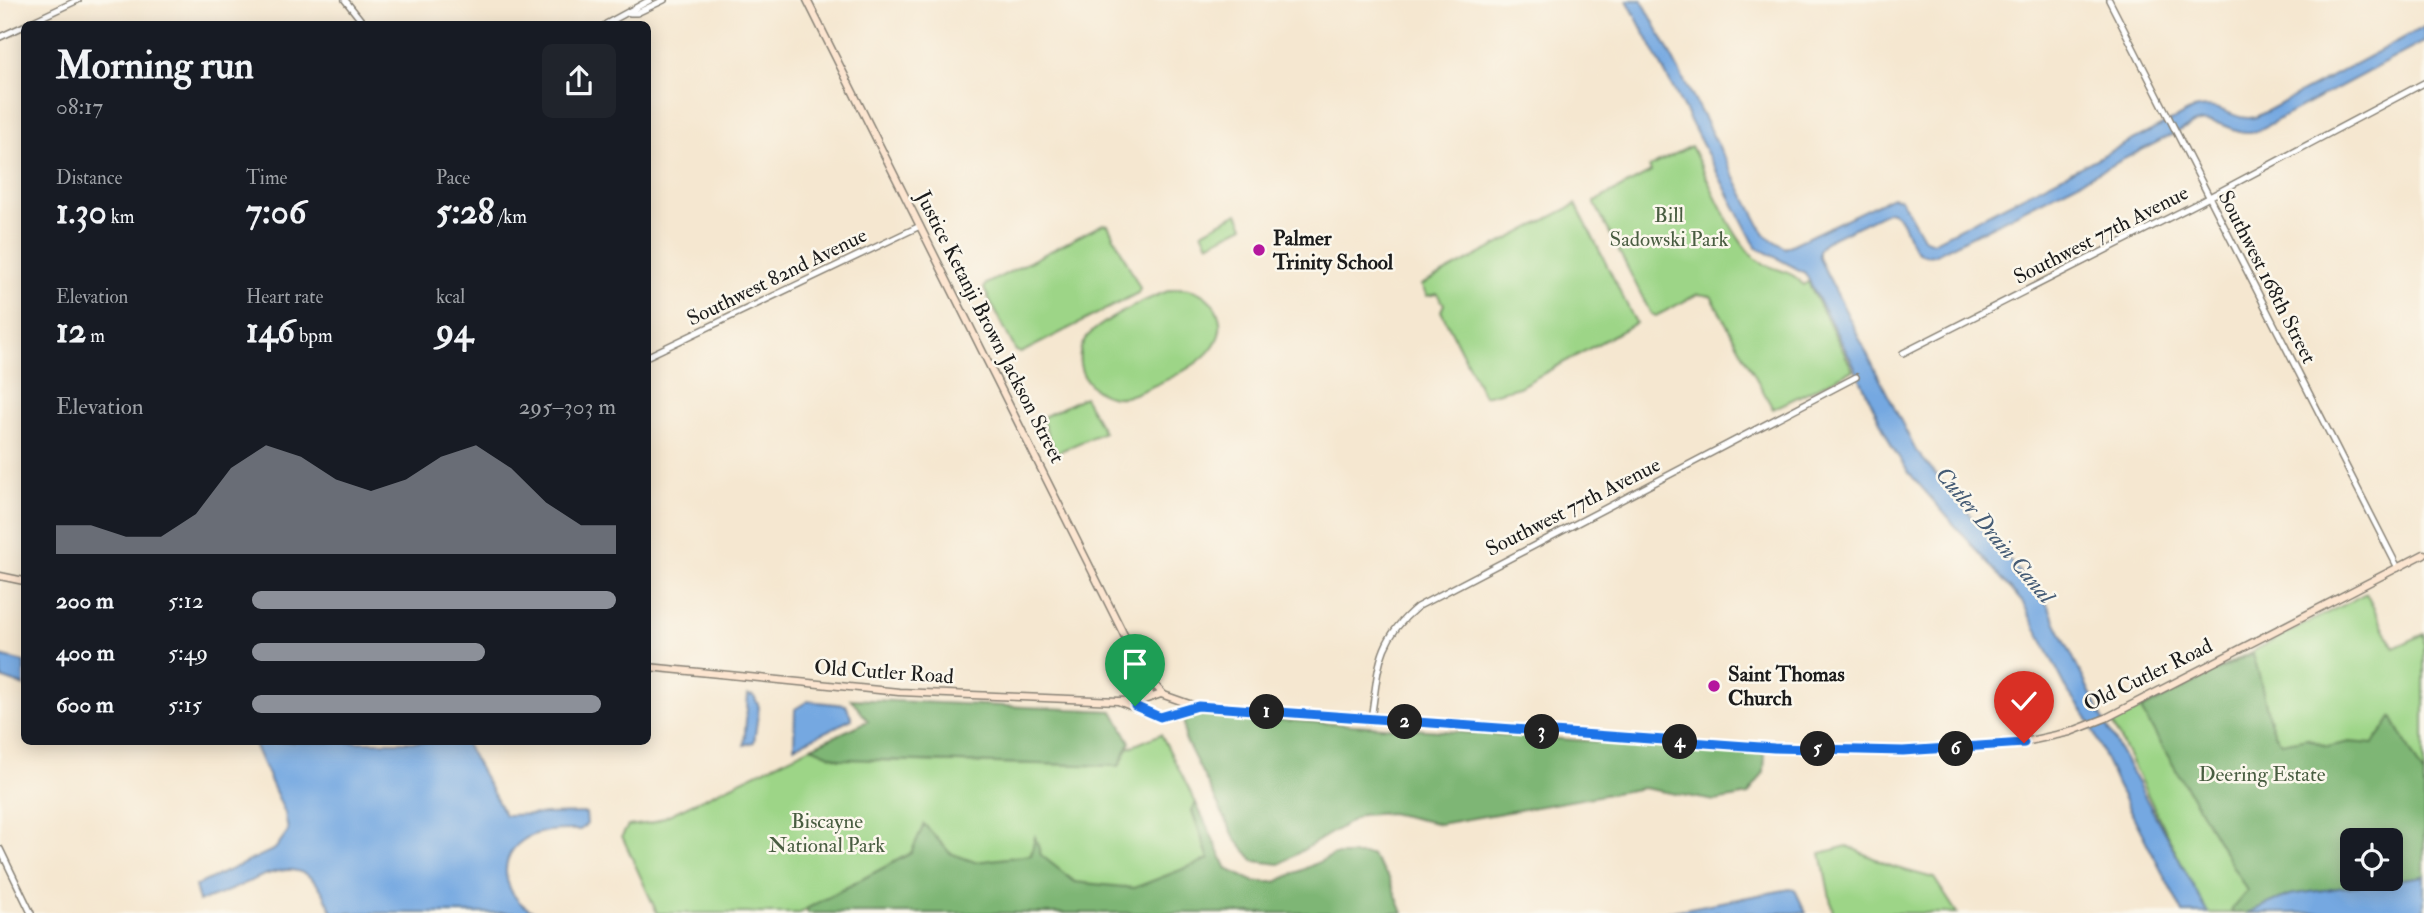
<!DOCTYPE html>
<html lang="en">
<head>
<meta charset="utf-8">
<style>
  :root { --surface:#171b24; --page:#20242c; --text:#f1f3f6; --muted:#9ea1a6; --accent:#8c9099 }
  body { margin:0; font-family:"IM FELL Double Pica",serif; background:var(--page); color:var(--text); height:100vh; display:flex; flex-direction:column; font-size:26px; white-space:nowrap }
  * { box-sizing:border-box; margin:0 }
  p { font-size:23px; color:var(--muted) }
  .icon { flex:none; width:38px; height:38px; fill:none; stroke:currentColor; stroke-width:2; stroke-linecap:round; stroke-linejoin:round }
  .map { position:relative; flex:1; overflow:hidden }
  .drawer { position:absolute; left:21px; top:21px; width:630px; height:724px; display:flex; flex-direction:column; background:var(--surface); border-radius:10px; box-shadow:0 4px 18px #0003 }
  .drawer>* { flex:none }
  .controls { position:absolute; left:2340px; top:828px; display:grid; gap:14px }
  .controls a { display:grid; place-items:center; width:63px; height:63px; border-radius:10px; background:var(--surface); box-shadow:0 4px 18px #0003; font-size:35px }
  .pin { position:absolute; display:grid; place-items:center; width:60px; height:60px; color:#fff; margin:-72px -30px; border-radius:50% 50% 50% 0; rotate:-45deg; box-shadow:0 0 7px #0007 }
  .pin .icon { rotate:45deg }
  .km { position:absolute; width:35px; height:35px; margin:-18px; border-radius:50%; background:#222; color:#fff; font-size:19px; line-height:35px; text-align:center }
  .round { display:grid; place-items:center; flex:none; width:74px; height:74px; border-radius:10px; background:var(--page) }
  .overview { display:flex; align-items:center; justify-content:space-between; height:119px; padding:0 35px }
  h1 { font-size:38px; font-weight:800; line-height:52px }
  .stats { display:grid; grid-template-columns:repeat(3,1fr); gap:10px; height:119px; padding:7px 35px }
  .stats div { display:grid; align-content:center }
  .stats b { font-size:35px; font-weight:800 }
  .stats small { font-size:19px; font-weight:400 }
  .stats p { font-size:19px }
  .chart { height:196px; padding:14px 35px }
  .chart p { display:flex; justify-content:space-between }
  .chart svg { width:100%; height:126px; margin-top:7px; fill:var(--accent); opacity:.7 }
  ul { padding:0 35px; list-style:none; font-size:23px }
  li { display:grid; grid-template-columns:112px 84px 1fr; align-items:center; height:52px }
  li i { height:18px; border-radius:9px; background:var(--accent) }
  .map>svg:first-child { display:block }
  .green { fill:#9dd587; stroke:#5c7852; stroke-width:2; fill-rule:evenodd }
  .forest { fill:#7eb674; stroke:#4d6948; stroke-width:2; fill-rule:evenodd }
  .water { fill:#75a8e1; stroke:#48627e; stroke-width:2 }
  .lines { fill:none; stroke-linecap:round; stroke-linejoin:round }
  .tertiary-casing { stroke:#888276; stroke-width:8 }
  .secondary-casing { stroke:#888276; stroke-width:9 }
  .tertiary { stroke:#fff; stroke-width:5 }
  .secondary { stroke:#fce5d0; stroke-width:6 }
  .route-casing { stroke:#fff; stroke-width:14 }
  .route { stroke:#1a73e8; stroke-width:9 }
  .poi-dot { fill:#b5179e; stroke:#fbf7ec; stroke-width:2.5 }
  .labels { text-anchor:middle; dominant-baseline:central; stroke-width:5; stroke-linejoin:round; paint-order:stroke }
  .park-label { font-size:21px; fill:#495d41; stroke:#fbf7ec }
  .street-label { font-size:21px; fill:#1c1c1c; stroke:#fbf7ec }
  .poi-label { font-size:21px; font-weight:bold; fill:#1c1c1c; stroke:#fbf7ec; text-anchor:start }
  .water-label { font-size:23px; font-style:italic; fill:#445b75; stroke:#fbf7ec }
</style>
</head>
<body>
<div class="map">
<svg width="2424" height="913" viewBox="0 0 2424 913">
  <rect width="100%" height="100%" fill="#fbf7ec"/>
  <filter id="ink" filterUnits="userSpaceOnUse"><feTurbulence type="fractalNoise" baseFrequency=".0143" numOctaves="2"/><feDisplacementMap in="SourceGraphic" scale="14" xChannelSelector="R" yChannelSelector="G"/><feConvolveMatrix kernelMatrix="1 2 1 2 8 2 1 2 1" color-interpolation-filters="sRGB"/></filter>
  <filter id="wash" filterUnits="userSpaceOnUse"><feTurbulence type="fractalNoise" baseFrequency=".00686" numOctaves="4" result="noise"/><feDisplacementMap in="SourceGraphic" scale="28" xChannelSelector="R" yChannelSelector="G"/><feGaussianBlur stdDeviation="1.57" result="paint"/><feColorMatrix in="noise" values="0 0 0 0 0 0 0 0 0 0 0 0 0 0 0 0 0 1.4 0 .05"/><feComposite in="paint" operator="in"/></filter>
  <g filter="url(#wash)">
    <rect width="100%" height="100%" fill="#f5e7d0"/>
    <path class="green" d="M 1691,146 C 1706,174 1733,241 1756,259 C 1771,271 1791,268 1803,285 L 1808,282 L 1853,370 L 1773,409 L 1711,296 L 1698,294 L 1656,316 L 1651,314 L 1594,202 L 1651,172 L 1649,167 Z
      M 1576,204 L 1636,323 L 1519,387 L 1484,396 L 1441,311 L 1444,304 L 1437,294 L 1427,296 L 1421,285 Z
      M 1238,213 L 1244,226 L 1208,244 L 1202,232 Z
      M 1103,224 L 1108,225 L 1140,288 L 1138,293 L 1021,353 L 1016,351 L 984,289 L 986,284 Z
      M 1181,288 C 1196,289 1208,295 1216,309 C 1239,354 1165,381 1134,394 C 1102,408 1067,374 1084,341 C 1094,323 1160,291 1181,288 Z
      M 1084,397 L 1104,432 L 1056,453 L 1041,418 Z
      M 2366,593 L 2394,648 L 2424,634 L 2424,899 L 2286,913 L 2206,913 L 2112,723 ZM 2352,840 L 2390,840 L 2390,878 L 2352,878 Z
      M 1161,734 L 1196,803 L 1192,811 L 1209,859 L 1201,862 L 1247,913 L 809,913 L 807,910 L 799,913 L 657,913 L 622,836 L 628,826 L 652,823 L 811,747 L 869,760 L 1119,766 L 1128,748 Z
      M 1847,846 L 1893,867 L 1934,878 L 1957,913 L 1833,913 L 1821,853 Z"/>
    <path class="forest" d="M 2252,653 C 2264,679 2265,727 2282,743 L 2307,738 L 2327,747 L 2349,742 L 2373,744 L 2392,717 L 2424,776 L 2424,876 L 2289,895 L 2247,913 L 2233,913 L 2231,910 L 2247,891 L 2141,710 ZM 2352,840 L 2390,840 L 2390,878 L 2352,878 Z
      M 851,699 L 1113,711 L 1130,742 L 1119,766 L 839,759 L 811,747 L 868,721 Z
      M 1194,714 L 1765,753 L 1764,772 L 1748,795 L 1715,801 L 1643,788 L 1440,824 L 1390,813 L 1361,815 L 1280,864 L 1254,861 L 1236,840 L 1185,739 L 1184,721 Z
      M 1196,803 L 1227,869 L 1255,882 L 1276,882 L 1334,855 L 1371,855 L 1389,878 L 1403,913 L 808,913 L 806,909 L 911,853 L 924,824 L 950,853 L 975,862 L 1031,855 L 1035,837 L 1041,855 L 1075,882 L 1134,888 L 1209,859 L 1192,810 Z"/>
    <path class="water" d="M 1627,0 L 1642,0 L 1765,235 L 1785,248 L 1892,197 L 1901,199 L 1923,238 L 1933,242 L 2194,109 C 2224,101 2232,123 2256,117 L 2424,27 L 2424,42 L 2257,131 C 2233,137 2222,116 2195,123 L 1934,255 C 1903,260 1912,216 1889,211 L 1825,242 L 1819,250 L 1819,258 L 1916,451 L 2047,604 L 2105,723 L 2208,913 L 2183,913 L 2117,785 L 2087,717 L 2069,693 L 2023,603 L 1909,473 L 1892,447 L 1854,366 L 1805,273 L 1756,247 Z
      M 0,656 L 24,662 L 24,686 L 1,678 Z
      M 748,695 L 754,696 L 759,707 L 754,742 L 744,745 Z
      M 808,701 L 846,705 L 852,719 L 794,747 L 795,709 Z
      M 253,742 L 465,742 L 505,815 L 586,813 L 587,824 L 580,830 C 561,830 538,829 522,841 C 492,862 508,904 538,913 L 332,913 C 304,830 250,891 199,901 L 195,886 L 275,849 L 288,831 L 285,813 Z
      M 2424,876 L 2424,913 L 2247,913 L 2289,895 Z
      M 1790,889 L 1795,890 L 1806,913 L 1663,913 Z"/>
  </g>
  <g filter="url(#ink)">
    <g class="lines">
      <defs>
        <path id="tertiary" d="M 345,0 L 364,24
          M 2109,0 L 2398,568
          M 630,13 L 637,13 L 664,0
          M 27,24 L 78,0
          M 606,24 L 650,0
          M 0,37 L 24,26
          M 1903,353 L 2200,202 L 2424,83
          M 648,356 L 920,226
          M 1371,719 C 1379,670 1375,642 1417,607 L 1856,377
          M 0,849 L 31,913"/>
        <path id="secondary" d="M 807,0 L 1142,671 L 1151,697
          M 0,576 L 24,581
          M 648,667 L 899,692 L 1118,701 L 1144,700 L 1161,694 L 1195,706 L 1769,748 L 1903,751 L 2020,743 L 2070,732 L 2106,718 L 2424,554
          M 1148,678 L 1164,695
          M 1132,700 L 1141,689 L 1141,676
          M 1118,701 L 1158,717 L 1195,706"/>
      </defs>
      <use href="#tertiary" class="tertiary-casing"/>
      <use href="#secondary" class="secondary-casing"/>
      <use href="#tertiary" class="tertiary"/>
      <use href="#secondary" class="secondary"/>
    </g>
  </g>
  <g class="lines" filter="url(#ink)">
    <defs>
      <path id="route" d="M 1135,706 L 1160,717 L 1198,706 L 1774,748 L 1903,751 L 2024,743"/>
    </defs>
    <use href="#route" class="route-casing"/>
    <use href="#route" class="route"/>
  </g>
  <g class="poi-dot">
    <circle cx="1259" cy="250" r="7"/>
    <circle cx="1714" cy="686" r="7"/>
  </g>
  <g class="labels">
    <g class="park-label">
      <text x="1669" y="215">Bill<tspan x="1669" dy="24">Sadowski Park</tspan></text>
      <text x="2262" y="774">Deering Estate</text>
      <text x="827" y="821">Biscayne<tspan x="827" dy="24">National Park</tspan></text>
    </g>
    <g class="street-label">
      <text transform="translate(2101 235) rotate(-27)">Southwest 77th Avenue</text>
      <text transform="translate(777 277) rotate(-26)">Southwest 82nd Avenue</text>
      <text transform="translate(2267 277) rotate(63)">Southwest 168th Street</text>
      <text transform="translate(990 327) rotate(63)">Justice Ketanji Brown Jackson Street</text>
      <text transform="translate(1573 507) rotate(-27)">Southwest 77th Avenue</text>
      <text transform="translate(884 672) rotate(4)">Old Cutler Road</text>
      <text transform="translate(2148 675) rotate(-26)">Old Cutler Road</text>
    </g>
    <g class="poi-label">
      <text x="1273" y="238">Palmer<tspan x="1273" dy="24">Trinity School</tspan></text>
      <text x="1728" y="674">Saint Thomas<tspan x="1728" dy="24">Church</tspan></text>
    </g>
    <g class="water-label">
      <text transform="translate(1995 535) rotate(50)">Cutler Drain Canal</text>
    </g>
  </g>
</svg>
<div class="controls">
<a><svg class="icon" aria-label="locate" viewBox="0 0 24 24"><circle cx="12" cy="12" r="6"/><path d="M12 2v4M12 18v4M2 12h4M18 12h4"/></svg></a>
</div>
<div class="pin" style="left:1135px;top:706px;background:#1e9e55"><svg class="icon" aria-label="arrive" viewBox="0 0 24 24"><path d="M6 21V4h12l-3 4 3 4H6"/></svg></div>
<div class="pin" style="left:2024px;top:743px;background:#d93025"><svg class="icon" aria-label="check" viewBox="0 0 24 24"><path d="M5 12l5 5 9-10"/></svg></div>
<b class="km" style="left:1267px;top:712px">1</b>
<b class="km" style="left:1405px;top:722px">2</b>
<b class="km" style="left:1542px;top:732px">3</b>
<b class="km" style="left:1680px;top:742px">4</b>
<b class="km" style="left:1818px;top:749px">5</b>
<b class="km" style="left:1956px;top:749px">6</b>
<section class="drawer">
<div class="overview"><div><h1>Morning run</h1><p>08:17</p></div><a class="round"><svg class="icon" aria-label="share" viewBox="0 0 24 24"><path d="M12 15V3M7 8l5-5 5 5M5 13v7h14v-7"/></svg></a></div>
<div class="stats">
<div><p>Distance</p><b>1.30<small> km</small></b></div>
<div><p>Time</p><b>7:06</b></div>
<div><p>Pace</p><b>5:28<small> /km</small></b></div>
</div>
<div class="stats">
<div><p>Elevation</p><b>12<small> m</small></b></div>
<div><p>Heart rate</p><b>146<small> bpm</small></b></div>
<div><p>kcal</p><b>94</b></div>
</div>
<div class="chart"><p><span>Elevation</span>295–303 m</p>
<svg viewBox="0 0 160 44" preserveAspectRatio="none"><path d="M0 44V34L10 34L20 38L30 38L40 30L50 14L60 6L70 10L80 18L90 22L100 18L110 10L120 6L130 14L140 26L150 34L160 34V44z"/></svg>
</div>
<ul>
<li><b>200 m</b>5:12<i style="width:100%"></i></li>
<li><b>400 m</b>5:49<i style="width:64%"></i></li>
<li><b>600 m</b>5:15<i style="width:96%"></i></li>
</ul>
</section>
</div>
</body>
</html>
